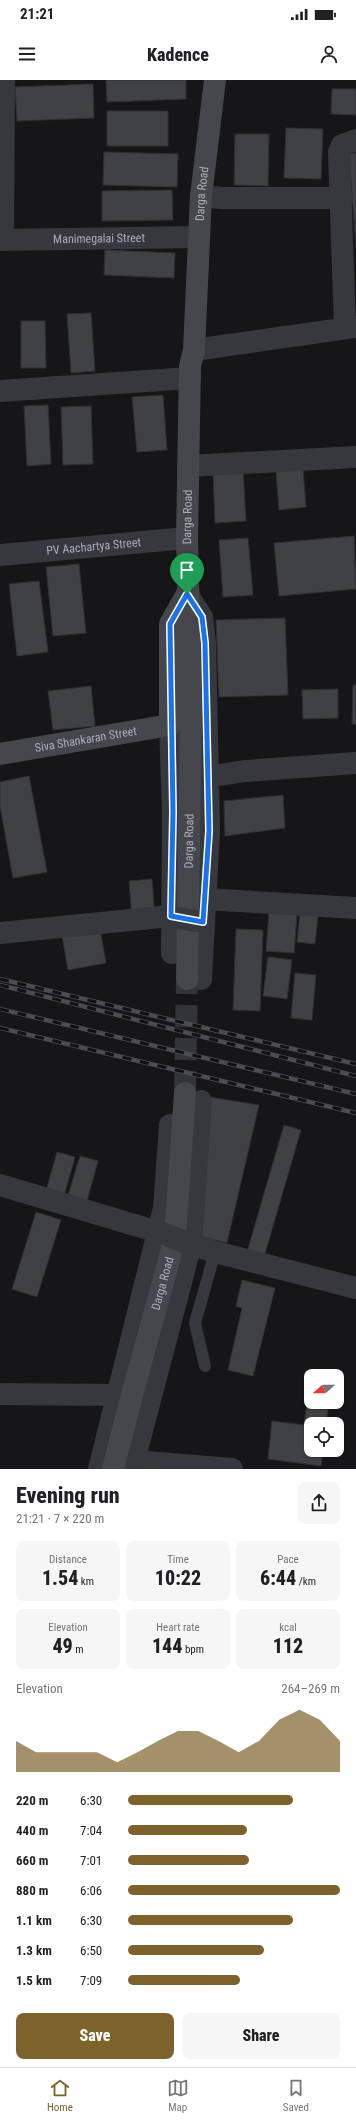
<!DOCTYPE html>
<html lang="en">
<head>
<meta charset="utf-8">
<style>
  :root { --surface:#fff; --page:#f6f6f6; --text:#202124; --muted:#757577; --line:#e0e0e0; --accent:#7e622b }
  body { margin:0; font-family:"Roboto Condensed",sans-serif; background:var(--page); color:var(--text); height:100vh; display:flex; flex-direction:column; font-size:15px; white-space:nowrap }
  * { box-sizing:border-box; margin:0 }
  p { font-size:13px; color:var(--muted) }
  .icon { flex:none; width:22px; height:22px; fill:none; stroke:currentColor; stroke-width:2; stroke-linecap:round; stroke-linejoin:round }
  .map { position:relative; height:1389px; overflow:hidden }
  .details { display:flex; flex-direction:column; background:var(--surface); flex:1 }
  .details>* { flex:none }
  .needle { width:26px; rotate:249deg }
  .controls { position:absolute; left:304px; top:1289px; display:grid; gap:8px }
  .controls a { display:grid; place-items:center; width:40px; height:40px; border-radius:8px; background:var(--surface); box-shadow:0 1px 3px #0004; font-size:20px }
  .pin { position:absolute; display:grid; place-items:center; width:34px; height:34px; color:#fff; margin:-41px -17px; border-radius:50% 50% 50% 0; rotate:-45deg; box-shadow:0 0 4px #0007 }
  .pin .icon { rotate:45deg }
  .round { display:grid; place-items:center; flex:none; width:42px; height:42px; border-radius:8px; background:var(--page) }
  .headline { display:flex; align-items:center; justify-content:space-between; height:68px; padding:0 16px }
  h1 { font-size:22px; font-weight:800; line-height:30px }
  .metrics { display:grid; grid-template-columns:repeat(3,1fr); gap:6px; height:68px; padding:4px 16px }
  .metrics div { display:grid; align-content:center; border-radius:8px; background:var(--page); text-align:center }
  .metrics b { font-size:20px; font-weight:800 }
  .metrics small { font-size:11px; font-weight:400 }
  .metrics p { font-size:11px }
  .chart { height:112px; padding:8px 16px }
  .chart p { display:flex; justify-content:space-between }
  .chart svg { width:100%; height:72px; margin-top:4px; fill:var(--accent); opacity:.7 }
  .action { display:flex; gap:8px; margin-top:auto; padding:8px 16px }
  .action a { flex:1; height:46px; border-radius:8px; background:var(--accent); color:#fff; font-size:16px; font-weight:800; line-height:46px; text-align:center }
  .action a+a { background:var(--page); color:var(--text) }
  ul { padding:0 16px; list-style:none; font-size:13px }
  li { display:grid; grid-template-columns:64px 48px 1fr; align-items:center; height:30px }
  li i { height:10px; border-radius:5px; background:var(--accent) }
  .status { display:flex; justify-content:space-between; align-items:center; height:28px; padding:0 20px; background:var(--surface); direction:ltr }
  .status svg { height:11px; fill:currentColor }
  header { display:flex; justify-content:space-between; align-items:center; height:52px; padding:0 16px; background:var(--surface); font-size:18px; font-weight:800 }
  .tab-bar { display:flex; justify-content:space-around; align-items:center; height:56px; border-top:1px solid var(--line); background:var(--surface); font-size:11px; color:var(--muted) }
  .tab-bar a { display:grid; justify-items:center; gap:2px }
  .tab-bar .active { color:var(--accent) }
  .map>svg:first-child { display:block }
  .building { fill:#404145; stroke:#303034 }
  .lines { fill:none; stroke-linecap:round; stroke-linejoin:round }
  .secondary-tunnel { stroke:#333438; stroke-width:22; stroke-dasharray:22 11; stroke-linecap:butt }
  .lane { stroke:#37383d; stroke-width:12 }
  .street { stroke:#37383d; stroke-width:22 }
  .secondary { stroke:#45474d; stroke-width:22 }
  .rail-casing { stroke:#4a4c52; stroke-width:4.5 }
  .rail { stroke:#111113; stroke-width:3; stroke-dasharray:9; stroke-linecap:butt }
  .street-bridge { stroke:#37383d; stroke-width:22 }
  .route-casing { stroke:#fff; stroke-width:8 }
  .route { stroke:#1a73e8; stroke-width:5 }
  .labels { text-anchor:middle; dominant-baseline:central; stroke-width:3.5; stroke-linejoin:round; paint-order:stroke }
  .street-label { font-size:12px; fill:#a8adb8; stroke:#111113 }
</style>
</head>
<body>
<div class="status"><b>21:21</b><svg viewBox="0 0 49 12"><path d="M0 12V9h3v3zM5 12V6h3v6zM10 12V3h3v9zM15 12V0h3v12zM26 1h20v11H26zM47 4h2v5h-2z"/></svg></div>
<header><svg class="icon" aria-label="menu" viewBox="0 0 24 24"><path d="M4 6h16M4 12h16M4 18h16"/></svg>Kadence<svg class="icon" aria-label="person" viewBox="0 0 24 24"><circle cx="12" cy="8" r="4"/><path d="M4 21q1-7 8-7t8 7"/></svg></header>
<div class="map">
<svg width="356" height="1389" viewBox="0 0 356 1389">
  <rect width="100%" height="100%" fill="#161618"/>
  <path class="building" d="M 106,0 L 186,0 L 186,19 L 107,22 Z
    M 93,4 L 94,38 L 17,41 L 15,7 Z
    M 332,9 L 356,9 L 356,35 L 331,34 Z
    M 107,31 L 168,31 L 168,66 L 107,66 Z
    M 286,48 L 323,49 L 321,99 L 284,98 Z
    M 235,54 L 269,54 L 268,106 L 234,105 Z
    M 104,72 L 178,74 L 177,107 L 103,105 Z
    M 356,73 L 356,168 L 349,74 Z
    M 172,110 L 173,140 L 102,141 L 102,111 Z
    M 105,170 L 175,173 L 174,198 L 104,195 Z
    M 91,233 L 95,291 L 71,293 L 67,234 Z
    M 21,241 L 45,241 L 46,288 L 21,288 Z
    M 163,315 L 167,370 L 137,372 L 132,317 Z
    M 48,325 L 51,384 L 27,386 L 24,326 Z
    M 91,326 L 93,384 L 63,385 L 61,327 Z
    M 303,389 L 306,427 L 279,430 L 276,391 Z
    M 243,390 L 246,441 L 215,443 L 213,391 Z
    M 354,456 L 356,509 L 279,516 L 274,463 Z
    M 248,458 L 253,515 L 223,517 L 219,460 Z
    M 79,484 L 86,553 L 53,556 L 46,487 Z
    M 39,501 L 48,572 L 17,576 L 9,504 Z
    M 285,538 L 288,615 L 219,617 L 216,540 Z
    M 353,605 L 356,605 L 356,644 L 352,644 Z
    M 91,606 L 95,646 L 53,650 L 48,611 Z
    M 338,609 L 338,638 L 303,639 L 302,610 Z
    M 29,696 L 47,792 L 13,798 L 0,726 L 0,702 Z
    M 283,715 L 285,748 L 225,756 L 224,721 Z
    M 152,799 L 155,837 L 132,839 L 129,801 Z
    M 269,832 L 297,834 L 294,873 L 266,871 Z
    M 300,833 L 318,835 L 315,864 L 297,862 Z
    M 100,849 L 106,883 L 68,890 L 62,856 Z
    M 236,849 L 263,850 L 260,931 L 233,930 Z
    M 268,877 L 292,880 L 287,919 L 263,916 Z
    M 295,893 L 316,895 L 312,940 L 291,938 Z
    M 209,1017 L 259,1025 L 227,1163 L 199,1156 Z
    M 284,1045 L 301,1050 L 264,1177 L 247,1172 Z
    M 57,1072 L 75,1077 L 64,1116 L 46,1111 Z
    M 80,1076 L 98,1081 L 85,1128 L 66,1122 Z
    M 36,1132 L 61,1140 L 37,1217 L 12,1209 Z
    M 242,1200 L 275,1208 L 253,1296 L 228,1290 L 242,1228 L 236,1226 Z
    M 309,1308 L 311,1308 L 311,1322 L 329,1322 L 326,1344 L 311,1344 L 311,1370 L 323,1370 L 321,1386 L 268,1379 L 272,1341 L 304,1345 Z"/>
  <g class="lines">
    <path class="secondary-tunnel" d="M 185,1013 L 187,899"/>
    <path class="lane" d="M 205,1286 L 195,1243 L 215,1172"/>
    <g class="street">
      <path d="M 201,116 L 221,118 L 342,118"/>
      <path id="s1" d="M 0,160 L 198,157"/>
      <path d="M 3,160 L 4,0"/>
      <path d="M 345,248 L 339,72 L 342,65 L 356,60"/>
      <path d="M 194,270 L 356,247"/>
      <path d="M 0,311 L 190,298"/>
      <path d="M 188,386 L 356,377"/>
      <path id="s2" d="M 0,475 L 187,458"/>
      <path d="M 187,514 L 202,537 L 205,563 L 209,751 L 201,899"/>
      <path d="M 170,645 L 173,732 L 172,873"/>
      <path d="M 207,697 L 245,691 L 356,683"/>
      <path d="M 205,819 L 356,828"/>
      <path d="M 0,853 L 171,836 L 179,838"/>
      <path d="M 0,1105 L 165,1154"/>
      <path d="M 184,1162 L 215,1172 L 356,1208"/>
      <path d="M 0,1314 L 117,1315"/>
      <path d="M 134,1381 L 232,1389"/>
      <path d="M 99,1389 L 164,1128 L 170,1045"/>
      <path d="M 132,1389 L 191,1164 L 201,1021"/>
    </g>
    <g class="secondary">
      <path id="s3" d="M 0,674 L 170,645 L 170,544 L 187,514"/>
      <path id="s4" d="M 187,899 L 191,631 L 187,458 L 190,286 L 194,270 L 201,116 L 215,0"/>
      <path id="s5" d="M 113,1389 L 132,1315 L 171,1173 L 176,1144 L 185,1013"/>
    </g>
    <defs>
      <path id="rail" d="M 0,899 L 356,984
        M 0,905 L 356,996
        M 0,929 L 356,1014
        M 0,948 L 356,1033"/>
    </defs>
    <use href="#rail" class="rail-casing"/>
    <use href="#rail" class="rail"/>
    <path class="street-bridge" d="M 179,838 L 196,841
      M 165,1154 L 184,1162"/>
  </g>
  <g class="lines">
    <defs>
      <path id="route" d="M 187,514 L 202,537 L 205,563 L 209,751 L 203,842 L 171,836 L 173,732 L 170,544 Z"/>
    </defs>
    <use href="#route" class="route-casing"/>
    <use href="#route" class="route"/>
  </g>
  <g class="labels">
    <g class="street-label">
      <text stroke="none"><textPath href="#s4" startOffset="786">Darga Road</textPath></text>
      <text stroke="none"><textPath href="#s1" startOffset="99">Manimegalai Street</textPath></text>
      <text stroke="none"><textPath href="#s4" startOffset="462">Darga Road</textPath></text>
      <text stroke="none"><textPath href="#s2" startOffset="94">PV Aachartya Street</textPath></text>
      <text stroke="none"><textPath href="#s3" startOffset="87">Siva Shankaran Street</textPath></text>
      <text stroke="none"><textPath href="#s4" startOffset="138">Darga Road</textPath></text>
      <text stroke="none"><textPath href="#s5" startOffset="192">Darga Road</textPath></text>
    </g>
  </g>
</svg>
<div class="controls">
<a><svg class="needle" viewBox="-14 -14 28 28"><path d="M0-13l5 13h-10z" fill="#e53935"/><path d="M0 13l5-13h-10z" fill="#757577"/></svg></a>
<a><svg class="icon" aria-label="locate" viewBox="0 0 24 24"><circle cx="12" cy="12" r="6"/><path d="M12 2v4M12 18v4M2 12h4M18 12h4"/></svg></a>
</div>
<div class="pin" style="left:187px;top:514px;background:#1e9e55"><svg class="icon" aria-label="arrive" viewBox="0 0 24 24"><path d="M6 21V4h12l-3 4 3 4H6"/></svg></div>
</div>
<section class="details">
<div class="headline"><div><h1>Evening run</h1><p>21:21 · 7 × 220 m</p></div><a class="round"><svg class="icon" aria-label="share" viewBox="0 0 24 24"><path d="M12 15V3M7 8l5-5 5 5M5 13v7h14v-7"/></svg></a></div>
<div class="metrics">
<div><p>Distance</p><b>1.54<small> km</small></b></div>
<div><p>Time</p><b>10:22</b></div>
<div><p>Pace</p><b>6:44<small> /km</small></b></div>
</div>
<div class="metrics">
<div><p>Elevation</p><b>49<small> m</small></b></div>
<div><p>Heart rate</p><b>144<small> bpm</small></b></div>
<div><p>kcal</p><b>112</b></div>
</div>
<div class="chart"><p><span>Elevation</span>264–269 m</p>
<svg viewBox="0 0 160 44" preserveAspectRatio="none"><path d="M0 44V25L10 32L20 32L30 32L40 32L50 38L60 32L70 25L80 19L90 19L100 25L110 32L120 25L130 12L140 6L150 12L160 25V44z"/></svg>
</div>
<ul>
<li><b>220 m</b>6:30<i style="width:78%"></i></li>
<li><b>440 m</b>7:04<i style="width:56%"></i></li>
<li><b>660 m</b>7:01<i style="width:57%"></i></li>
<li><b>880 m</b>6:06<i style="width:100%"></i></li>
<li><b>1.1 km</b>6:30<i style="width:78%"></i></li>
<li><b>1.3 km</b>6:50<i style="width:64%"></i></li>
<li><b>1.5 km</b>7:09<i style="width:53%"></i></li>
</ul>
<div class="action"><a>Save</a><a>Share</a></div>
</section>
<nav class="tab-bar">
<a class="active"><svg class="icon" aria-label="home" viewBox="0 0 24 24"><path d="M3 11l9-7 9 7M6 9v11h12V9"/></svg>Home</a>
<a><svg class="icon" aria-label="map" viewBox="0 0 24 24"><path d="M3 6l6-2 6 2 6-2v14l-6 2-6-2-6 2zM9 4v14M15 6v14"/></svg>Map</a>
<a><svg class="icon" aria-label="saved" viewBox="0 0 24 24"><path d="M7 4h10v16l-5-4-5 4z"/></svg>Saved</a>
</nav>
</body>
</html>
